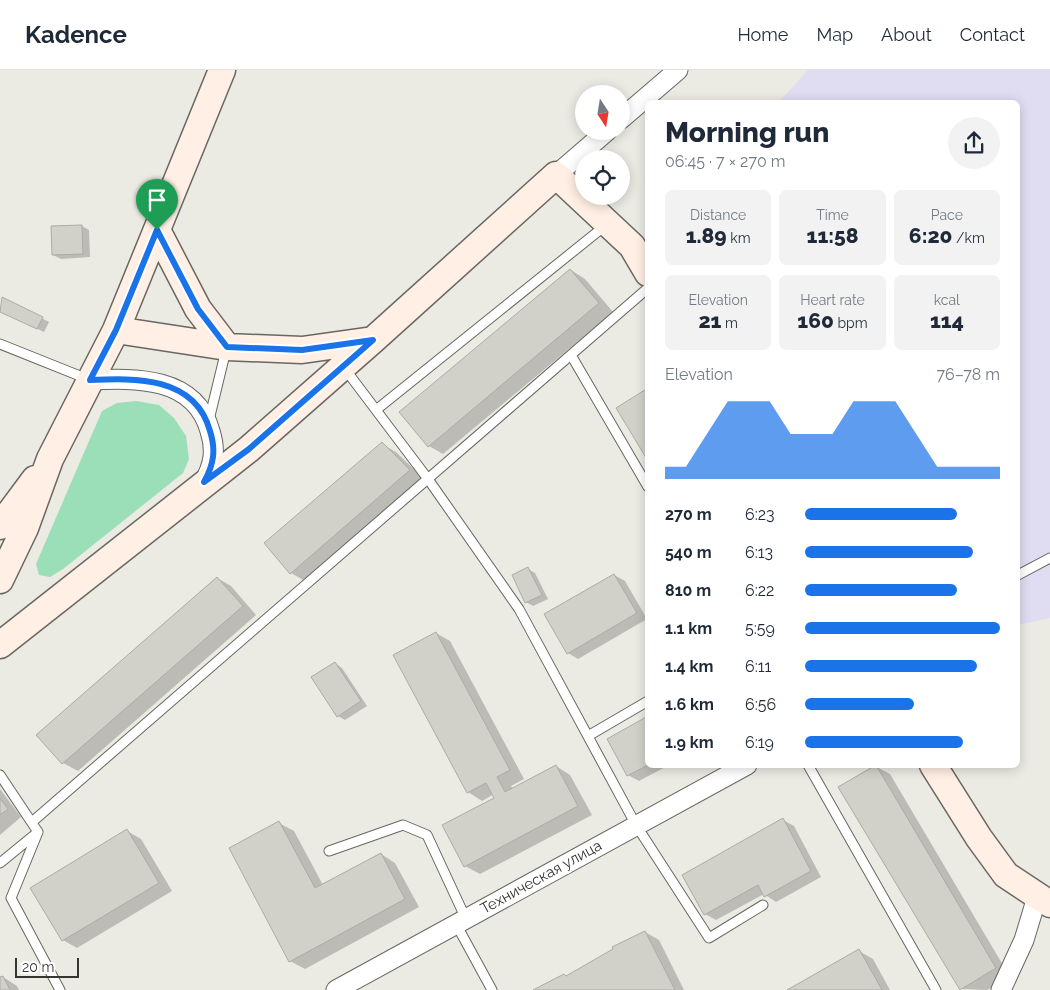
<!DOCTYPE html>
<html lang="en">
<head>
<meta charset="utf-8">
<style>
  :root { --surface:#fff; --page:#f2f2f3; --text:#1f2937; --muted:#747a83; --line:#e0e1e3; --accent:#1a73e8 }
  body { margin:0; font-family:Raleway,sans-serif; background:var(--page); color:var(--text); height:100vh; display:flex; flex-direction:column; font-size:19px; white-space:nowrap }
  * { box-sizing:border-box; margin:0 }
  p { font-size:16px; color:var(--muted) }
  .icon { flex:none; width:28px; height:28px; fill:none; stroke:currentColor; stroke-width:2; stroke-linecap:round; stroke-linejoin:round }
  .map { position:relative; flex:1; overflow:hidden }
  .drawer { position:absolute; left:645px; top:30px; width:375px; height:668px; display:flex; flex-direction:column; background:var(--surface); border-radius:8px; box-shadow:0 2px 12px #0003 }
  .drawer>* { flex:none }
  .needle { width:32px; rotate:168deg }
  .buttons { position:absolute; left:575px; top:15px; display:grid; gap:10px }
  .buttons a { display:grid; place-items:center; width:55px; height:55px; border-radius:50%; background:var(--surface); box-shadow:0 2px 12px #0003; font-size:25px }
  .scale { position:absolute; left:15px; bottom:12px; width:64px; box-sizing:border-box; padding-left:5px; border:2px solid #353532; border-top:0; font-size:14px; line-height:18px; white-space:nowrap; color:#353532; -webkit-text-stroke:4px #fff; paint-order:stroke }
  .pin { position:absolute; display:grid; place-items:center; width:42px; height:42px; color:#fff; margin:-51px -21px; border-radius:50% 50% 50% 0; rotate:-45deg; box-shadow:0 0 5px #0007 }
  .pin .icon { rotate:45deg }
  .round { display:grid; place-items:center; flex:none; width:52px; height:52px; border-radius:26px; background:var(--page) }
  .summary { display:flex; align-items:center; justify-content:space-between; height:85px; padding:0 20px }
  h1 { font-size:28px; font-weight:800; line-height:38px }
  .stats { display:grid; grid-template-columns:repeat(3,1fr); gap:8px; height:85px; padding:5px 20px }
  .stats div { display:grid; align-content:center; border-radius:8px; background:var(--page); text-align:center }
  .stats b { font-size:21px; font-weight:800 }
  .stats small { font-size:14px; font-weight:400 }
  .stats p { font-size:14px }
  .chart { height:140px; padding:10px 20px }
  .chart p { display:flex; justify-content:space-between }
  .chart svg { width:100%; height:90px; margin-top:5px; fill:var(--accent); opacity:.7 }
  ul { padding:0 20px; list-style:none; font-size:16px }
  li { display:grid; grid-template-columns:80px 60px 1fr; align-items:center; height:38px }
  li i { height:12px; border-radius:6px; background:var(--accent) }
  header { display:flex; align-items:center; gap:30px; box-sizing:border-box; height:70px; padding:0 25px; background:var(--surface); border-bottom:1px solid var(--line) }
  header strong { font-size:24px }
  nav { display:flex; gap:28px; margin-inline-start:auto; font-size:18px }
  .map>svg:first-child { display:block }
  .industrial { fill:#e0ddf3 }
  .green { fill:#9adfb7 }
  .shadow { fill:#0003 }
  .building { fill:#d1d0c9; stroke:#acaba4 }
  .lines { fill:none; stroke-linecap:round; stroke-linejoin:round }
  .lane-casing { stroke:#686761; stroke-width:11 }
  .street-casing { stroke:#686761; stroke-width:21 }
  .secondary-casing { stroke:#686761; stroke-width:29 }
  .lane { stroke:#fff; stroke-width:9 }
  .street { stroke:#fff; stroke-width:19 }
  .secondary { stroke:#ffefe4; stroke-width:26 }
  .route-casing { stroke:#fff; stroke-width:10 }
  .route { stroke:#1a73e8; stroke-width:6 }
  .labels { text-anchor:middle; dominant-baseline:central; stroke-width:4.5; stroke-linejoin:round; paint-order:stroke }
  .street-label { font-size:15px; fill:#353532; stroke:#fff }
</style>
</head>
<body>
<header>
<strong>Kadence</strong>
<nav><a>Home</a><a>Map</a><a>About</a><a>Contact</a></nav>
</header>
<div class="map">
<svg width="1050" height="920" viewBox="0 0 1050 920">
  <rect width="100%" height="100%" fill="#ebeae3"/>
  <path class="industrial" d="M 808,0 L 1050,0 L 1050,548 L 1018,555 L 1018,32 L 779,32 Z"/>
  <path class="green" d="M 136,331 L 159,335 L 174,348 L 186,366 L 189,389 L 183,403 L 63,499 L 50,507 L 39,505 L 36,494 L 102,341 L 117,333 Z"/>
  <path class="shadow" d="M 82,156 L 89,160 L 90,187 L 61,189 L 53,185 Z
    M 571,200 L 585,209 L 613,242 L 443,384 L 429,376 Z
    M 3,228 L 49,252 L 44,262 L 0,241 Z
    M 382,374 L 396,382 L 424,409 L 305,511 L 291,503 L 266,473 Z
    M 528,499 L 535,503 L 548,529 L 533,536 L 526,532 Z
    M 614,505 L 625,511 L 647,549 L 578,589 L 568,583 Z
    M 217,508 L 231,516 L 256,545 L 78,701 L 63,693 L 38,665 Z
    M 436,563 L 450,571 L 524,709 L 511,716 L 513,719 L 556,696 L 570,705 L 592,745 L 480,804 L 465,796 L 496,728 L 494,724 L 482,731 L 468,722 Z
    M 335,593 L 342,598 L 367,636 L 345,650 L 338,646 Z
    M 648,695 L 669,695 L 639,711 L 628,705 Z
    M 875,696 L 890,704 L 1010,907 L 987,920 L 961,919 Z
    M 0,719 L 21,747 L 0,765 Z
    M 783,750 L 794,756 L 821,807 L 776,832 L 764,824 L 716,850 L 705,844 Z
    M 279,753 L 294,761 L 323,815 L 381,784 L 395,793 L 419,837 L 305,899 L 290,891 Z
    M 127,761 L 141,769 L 172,821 L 77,878 L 63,870 Z
    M 645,862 L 659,870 L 684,920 L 536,920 L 567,907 Z
    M 859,881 L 873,889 L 890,920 L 789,920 Z
    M 3,907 L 17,916 L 19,920 L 0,920 L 0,909 Z"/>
  <path class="building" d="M 82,155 L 83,184 L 52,185 L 51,156 Z
    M 570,199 L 599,233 L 428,377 L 399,342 Z
    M 2,227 L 43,247 L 37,259 L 0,242 Z
    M 648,318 L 648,391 L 616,338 Z
    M 382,372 L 410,400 L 290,504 L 264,473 Z
    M 528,497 L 542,525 L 525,533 L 512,505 Z
    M 614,504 L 637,543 L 567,584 L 544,544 Z
    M 217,507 L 243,536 L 62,694 L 36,665 Z
    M 436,562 L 510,700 L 497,707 L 505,722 L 556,695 L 578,736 L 464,797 L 442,755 L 494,728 L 486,713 L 467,723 L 393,585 Z
    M 335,592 L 361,631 L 337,647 L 311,607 Z
    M 648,646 L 648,695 L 627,706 L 607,669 Z
    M 876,695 L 996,898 L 960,920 L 838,717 Z
    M 0,728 L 8,739 L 0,745 Z
    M 783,748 L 811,801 L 764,827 L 758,815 L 704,845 L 682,805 Z
    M 279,751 L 315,818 L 381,783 L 405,829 L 289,892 L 229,778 Z
    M 127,759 L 159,813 L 62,871 L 30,818 Z
    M 645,861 L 675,920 L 533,920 L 564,904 L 566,906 L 613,879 L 612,877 Z
    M 859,879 L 882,920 L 787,920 Z
    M 3,906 L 10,920 L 0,920 L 0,907 Z"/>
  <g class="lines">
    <defs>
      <path id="lane" d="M 0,274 L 90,310
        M 571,285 L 648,417
        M 345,299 L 428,409 L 519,539 L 636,755 L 709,868 L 763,835
        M 376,340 L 606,155
        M 209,350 L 226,280
        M 1018,505 L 1050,488
        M 588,666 L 648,631
        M 808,695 L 936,920
        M 0,705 L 38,762 L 0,793
        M 32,752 L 648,218
        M 38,762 L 11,828 L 60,920
        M 329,781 L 403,755 L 427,765 L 466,849
        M 456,854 L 492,920"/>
      <path id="street" d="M 621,49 L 678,0
        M 556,105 L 607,61
        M 90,310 C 135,308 195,306 210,361 C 216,380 214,394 204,412
        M 336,920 L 747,695
        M 1001,920 L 1024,870 L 1037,827"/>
      <path id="secondary" d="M 157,160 L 198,239 L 227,277
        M 116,260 L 227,277 L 302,280 L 373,270
        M 0,456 L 35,409
        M 0,510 L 25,458 L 50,389 L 116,260 L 222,0
        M 0,575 L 249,379 L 373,270 L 556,105 L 632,176 L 648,203
        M 933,695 L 979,768 L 1006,805 L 1050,834"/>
    </defs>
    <use href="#lane" class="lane-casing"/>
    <use href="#street" class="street-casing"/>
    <use href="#secondary" class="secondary-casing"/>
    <use href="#lane" class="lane"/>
    <use href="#street" class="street"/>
    <use href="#secondary" class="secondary"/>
  </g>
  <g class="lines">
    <defs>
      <path id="route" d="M 157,160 L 198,239 L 227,277 L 302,280 L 373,270 L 249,379 L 204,412 C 214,394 216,380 210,361 C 195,306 135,308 90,310 L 116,260 Z"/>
    </defs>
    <use href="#route" class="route-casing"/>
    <use href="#route" class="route"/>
  </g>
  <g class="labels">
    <g class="street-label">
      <text transform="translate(541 807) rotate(-29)">Техническая улица</text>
    </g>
  </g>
</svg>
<div class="buttons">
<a><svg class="needle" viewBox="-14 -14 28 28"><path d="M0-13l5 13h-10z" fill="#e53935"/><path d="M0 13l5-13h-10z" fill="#747a83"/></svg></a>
<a><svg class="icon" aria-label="locate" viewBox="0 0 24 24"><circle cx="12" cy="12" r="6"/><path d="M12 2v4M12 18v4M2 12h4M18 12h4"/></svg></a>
</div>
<div class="scale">20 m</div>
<div class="pin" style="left:157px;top:160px;background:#1e9e55"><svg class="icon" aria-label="arrive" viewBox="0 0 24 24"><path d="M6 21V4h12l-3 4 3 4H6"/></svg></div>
<section class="drawer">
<div class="summary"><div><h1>Morning run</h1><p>06:45 · 7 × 270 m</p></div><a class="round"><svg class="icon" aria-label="share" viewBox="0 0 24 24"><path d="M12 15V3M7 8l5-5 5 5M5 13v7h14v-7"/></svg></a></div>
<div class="stats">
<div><p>Distance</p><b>1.89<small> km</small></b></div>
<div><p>Time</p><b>11:58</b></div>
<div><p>Pace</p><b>6:20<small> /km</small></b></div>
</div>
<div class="stats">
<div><p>Elevation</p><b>21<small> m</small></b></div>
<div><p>Heart rate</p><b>160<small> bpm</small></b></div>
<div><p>kcal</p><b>114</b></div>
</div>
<div class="chart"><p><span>Elevation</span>76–78 m</p>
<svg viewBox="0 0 160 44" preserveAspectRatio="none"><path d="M0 44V38L10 38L20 22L30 6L40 6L50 6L60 22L70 22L80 22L90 6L100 6L110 6L120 22L130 38L140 38L150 38L160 38V44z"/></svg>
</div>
<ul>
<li><b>270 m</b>6:23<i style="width:78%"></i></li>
<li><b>540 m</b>6:13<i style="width:86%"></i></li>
<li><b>810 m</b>6:22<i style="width:78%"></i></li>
<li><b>1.1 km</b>5:59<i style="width:100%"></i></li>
<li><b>1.4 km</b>6:11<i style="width:88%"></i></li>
<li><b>1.6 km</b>6:56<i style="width:56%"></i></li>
<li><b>1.9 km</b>6:19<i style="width:81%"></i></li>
</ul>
</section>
</div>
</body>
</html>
